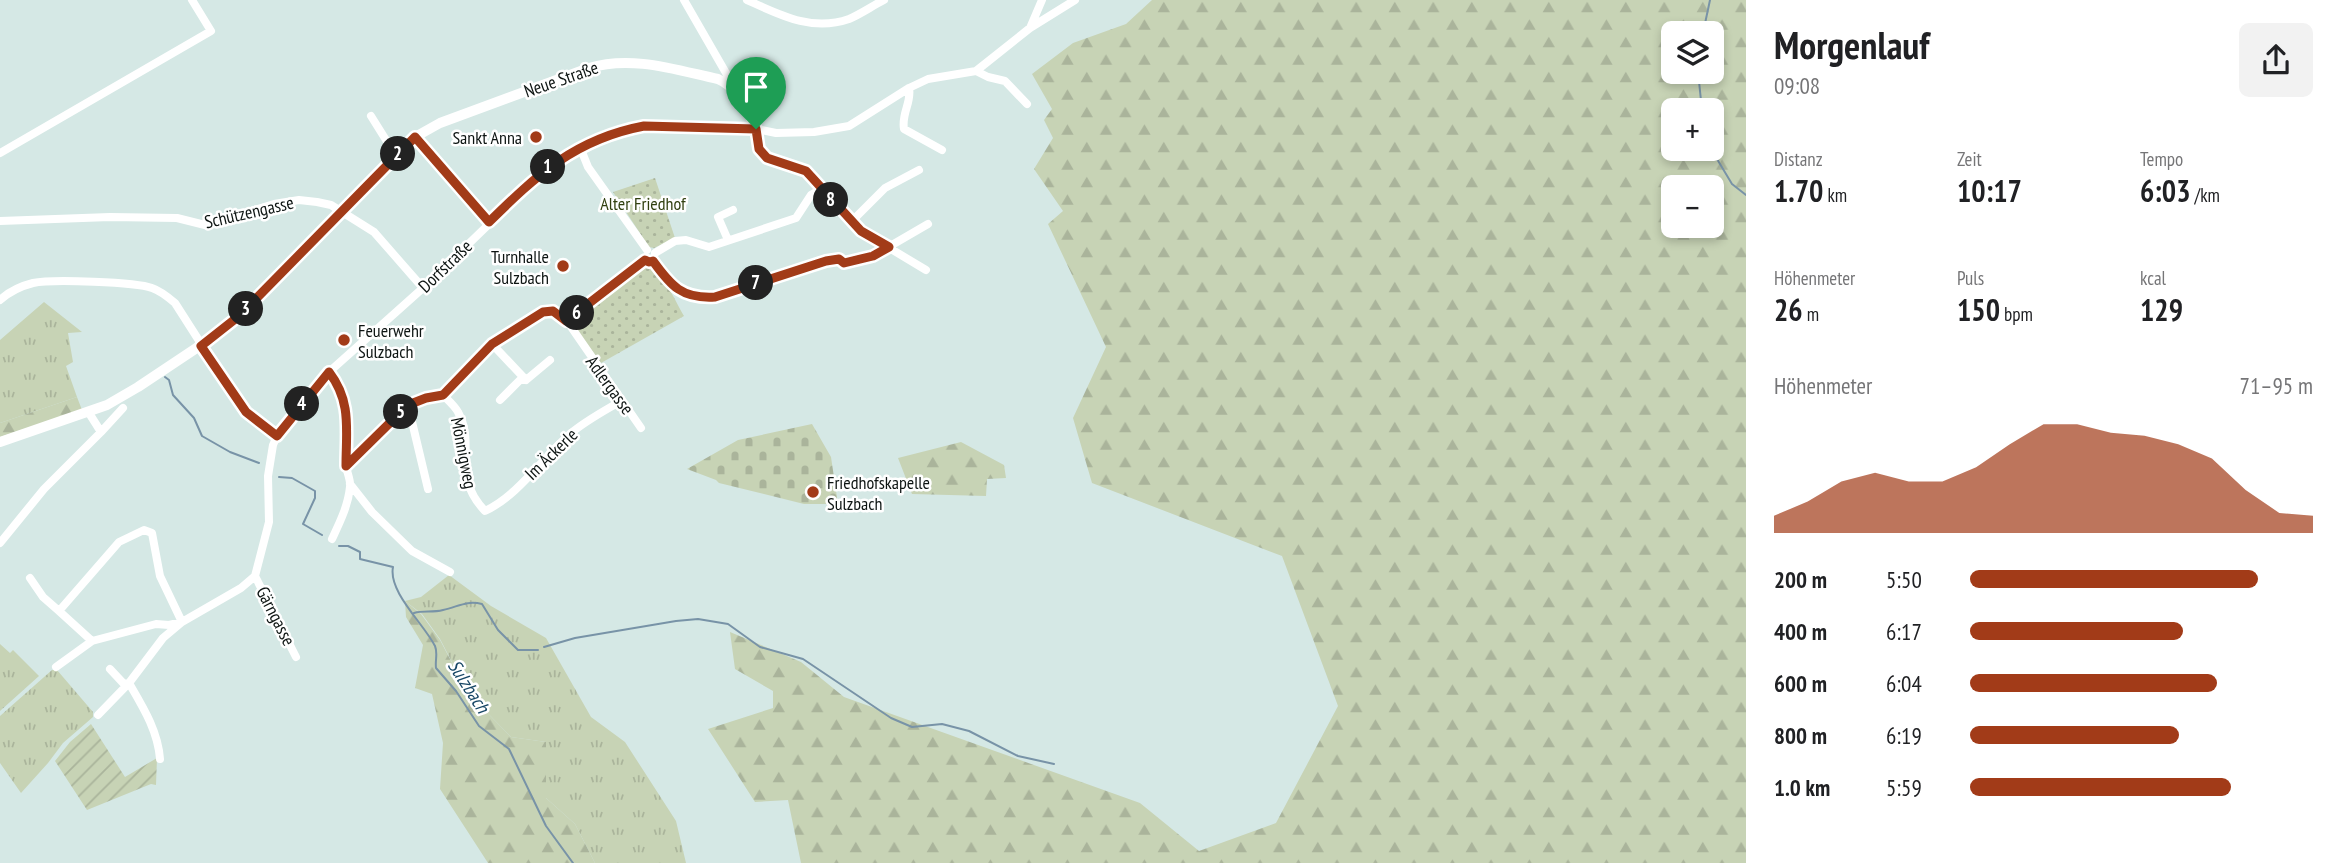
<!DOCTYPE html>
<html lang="de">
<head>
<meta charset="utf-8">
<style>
  :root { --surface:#fff; --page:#f2f2f2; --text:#202124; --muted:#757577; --accent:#a23b18 }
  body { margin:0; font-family:"PT Sans Narrow",sans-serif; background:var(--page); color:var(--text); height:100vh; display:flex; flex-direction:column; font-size:26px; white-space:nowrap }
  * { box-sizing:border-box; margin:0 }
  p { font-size:23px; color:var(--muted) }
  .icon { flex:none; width:38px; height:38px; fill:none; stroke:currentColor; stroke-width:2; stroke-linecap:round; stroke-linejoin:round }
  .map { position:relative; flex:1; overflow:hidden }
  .panel { display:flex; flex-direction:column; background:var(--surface); width:595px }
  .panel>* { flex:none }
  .buttons { position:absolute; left:1661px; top:21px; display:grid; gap:14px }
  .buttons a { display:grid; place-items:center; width:63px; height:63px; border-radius:10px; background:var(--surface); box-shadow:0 4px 10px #0003; font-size:35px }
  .pin { position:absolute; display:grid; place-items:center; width:60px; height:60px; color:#fff; margin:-72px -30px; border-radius:50% 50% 50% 0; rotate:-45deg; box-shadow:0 0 7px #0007 }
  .pin .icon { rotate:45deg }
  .km { position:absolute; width:35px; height:35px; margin:-18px; border-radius:50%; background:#222; color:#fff; font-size:19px; line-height:35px; text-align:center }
  .round { display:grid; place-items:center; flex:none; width:74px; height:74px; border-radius:10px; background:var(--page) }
  .summary { display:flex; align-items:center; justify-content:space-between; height:119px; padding:0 28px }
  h1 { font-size:38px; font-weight:600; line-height:52px }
  .metrics { display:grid; grid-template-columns:repeat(3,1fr); gap:10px; height:119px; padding:7px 28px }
  .metrics div { display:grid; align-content:center }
  .metrics b { font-size:30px; font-weight:600 }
  .metrics small { font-size:19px; font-weight:400 }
  .metrics p { font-size:19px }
  .chart { height:196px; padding:14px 28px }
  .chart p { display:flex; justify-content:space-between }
  .chart svg { width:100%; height:126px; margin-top:7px; fill:var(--accent); opacity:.7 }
  ul { padding:0 28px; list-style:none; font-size:23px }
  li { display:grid; grid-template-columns:112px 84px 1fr; align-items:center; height:52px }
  li i { height:18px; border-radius:9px; background:var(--accent) }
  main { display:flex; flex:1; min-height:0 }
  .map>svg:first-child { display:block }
  .grass { fill:url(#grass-tufts) }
  .forest { fill:url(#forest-firs); fill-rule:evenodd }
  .cemetery { fill:url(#cemetery-stones) }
  .park { fill:url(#park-dots) }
  .garden { fill:url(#garden-furrows) }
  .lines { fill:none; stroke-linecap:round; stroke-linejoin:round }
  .stream { stroke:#7893a7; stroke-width:2 }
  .street { stroke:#fff; stroke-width:8 }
  .secondary { stroke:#fff; stroke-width:10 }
  .route-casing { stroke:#fff; stroke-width:14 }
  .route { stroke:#a23b18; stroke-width:9 }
  .poi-dot { fill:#a23b18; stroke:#fff; stroke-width:2.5 }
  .labels { text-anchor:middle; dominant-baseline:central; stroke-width:5; stroke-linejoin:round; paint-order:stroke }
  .street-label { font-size:18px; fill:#0d1412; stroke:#fff }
  .poi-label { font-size:18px; fill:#0d1412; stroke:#fff; text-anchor:end }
  .park-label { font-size:18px; fill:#314010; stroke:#fff }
  .water-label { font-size:19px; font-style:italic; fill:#184766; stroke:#fff }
</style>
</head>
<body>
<main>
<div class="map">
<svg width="1746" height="863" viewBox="0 0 1746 863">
  <defs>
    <pattern id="grass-tufts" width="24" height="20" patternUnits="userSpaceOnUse" patternTransform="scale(1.75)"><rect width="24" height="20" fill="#c7d3b5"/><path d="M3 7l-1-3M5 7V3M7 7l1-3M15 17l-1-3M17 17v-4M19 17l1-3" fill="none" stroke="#aab49b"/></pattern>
    <pattern id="forest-firs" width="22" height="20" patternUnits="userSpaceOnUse" patternTransform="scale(1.75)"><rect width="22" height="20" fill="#c7d3b5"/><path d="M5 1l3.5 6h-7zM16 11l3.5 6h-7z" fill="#aab49b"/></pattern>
    <pattern id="cemetery-stones" width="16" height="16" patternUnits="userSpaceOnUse" patternTransform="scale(1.75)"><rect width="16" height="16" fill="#c7d3b5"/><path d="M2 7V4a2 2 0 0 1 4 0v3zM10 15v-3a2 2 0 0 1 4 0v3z" fill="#aab49b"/></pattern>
    <pattern id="park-dots" width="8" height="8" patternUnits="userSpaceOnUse" patternTransform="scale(1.75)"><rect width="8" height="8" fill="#c7d3b5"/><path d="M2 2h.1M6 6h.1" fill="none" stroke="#aab49b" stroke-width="1.8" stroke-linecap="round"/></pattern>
    <pattern id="garden-furrows" width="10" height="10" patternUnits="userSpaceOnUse" patternTransform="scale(1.75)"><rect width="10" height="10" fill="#c7d3b5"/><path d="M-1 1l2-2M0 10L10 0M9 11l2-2" fill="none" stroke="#aab49b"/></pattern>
  </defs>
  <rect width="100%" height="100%" fill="#d5e8e5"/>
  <path class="grass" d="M 44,302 L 82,332 L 68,333 L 73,362 L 66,366 L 77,397 L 0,423 L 0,340 Z
    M 449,575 L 491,606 L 546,638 L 591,717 L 625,742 L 676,821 L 686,863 L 595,863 L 575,824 L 546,798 L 546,742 L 511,737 L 468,693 L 440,639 L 422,614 L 405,601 L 421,597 Z
    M 0,644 L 10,653 L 13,650 L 39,676 L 0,711 Z
    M 52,670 L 57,670 L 93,712 L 93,717 L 63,743 L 48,763 L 21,793 L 0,763 L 0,716 Z"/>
  <path class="forest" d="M 1152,0 L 1746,0 L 1746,863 L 801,863 L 788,800 L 755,802 L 708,729 L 773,708 L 773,691 L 735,669 L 730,632 L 801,662 L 844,697 L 1140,803 L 1199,851 L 1276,823 L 1338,706 L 1282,556 L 1092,483 L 1073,418 L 1106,347 L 1048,224 L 1063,211 L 1034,169 L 1053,138 L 1044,120 L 1052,109 L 1032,74 L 1073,43 L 1126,24 ZM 1712,33 L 1712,72 L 1673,72 L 1673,33 ZM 1712,110 L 1712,149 L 1673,149 L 1673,110 ZM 1712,187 L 1712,226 L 1673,226 L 1673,187 Z
    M 77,397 L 82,410 L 0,437 L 0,423 Z
    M 961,442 L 1004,465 L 1006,478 L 987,479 L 986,496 L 912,494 L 898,458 Z
    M 405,601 L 421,614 L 440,640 L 468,693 L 511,737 L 546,742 L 546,798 L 575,824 L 595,863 L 488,863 L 440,789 L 443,743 L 432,694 L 415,688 L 423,645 L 406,617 Z"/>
  <path class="cemetery" d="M 812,424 L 831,457 L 838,504 L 804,504 L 719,483 L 716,480 L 687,469 L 738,440 Z"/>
  <path class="park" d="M 655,178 L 675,238 L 654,248 L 649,247 L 613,192 Z
    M 645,266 C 663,270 675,301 684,316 L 601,363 L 576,329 L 575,318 Z"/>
  <path class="garden" d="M 91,724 L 125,777 L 157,758 L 156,785 L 151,784 L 87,810 L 55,761 L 70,742 Z"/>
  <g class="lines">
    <path class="stream" d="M 1703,33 L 1710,0
      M 1698,72 L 1702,110
      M 1711,149 L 1732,184 L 1746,195
      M 165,377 L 169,380 L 173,395 L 194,418 L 202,436 L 230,452 L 259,463
      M 279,477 L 292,478 L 315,491 L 315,498 L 303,524 L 322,535
      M 339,546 L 348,546 L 360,552 L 360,559 L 364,560 L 393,567 C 388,592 424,624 435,646 C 438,653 435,660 436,668 L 456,691 L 479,726 L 509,749 L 546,826 L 573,863
      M 414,613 C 424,610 432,613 443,610 C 458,607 466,600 482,604 L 498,630 L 518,650 L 538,650
      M 544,647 L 575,638 L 676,621 L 698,619 L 728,624 L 760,647 L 803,659 L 891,718 L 912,727 L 942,724 L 969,731 L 1018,756 L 1054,764"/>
    <path class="street" d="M 684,0 L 726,73 L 730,84
      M 747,0 C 780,15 812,32 849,19 C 861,14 872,6 884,0
      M 1030,28 L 1042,0
      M 976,71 L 988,77 L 1005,81 L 1027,104
      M 909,88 C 912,102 901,114 904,129 L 942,150
      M 371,116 L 396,156
      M 756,129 L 759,149 L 767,158 L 806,171 L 861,231 L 926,270
      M 415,137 L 489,222
      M 580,147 L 588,167 L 647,250
      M 0,153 L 211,31 L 192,0
      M 0,221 L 110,217 L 177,218 L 205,225 L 274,204 L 299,200 L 317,202 L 331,205 L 374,232 L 423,288
      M 851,222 L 885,188 L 919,170
      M 728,240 L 718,217 L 733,210
      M 655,253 L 675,241 L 686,240 L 709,247 L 796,218 L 811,195 L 821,189
      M 653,261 C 664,276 674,292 693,297 C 718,302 798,269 826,261 L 839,259 L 844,263 L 873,256 L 928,224
      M 0,300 C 10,291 21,286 33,283 C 52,279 136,282 152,288 C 161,291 168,297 175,303 L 237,400 L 256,421 L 277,436
      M 567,321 L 645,259
      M 492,344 L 526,380
      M 329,372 C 357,408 341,427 346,466 C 347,473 351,480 350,487 C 348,506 340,522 332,539
      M 443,395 C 448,400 455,406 458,412 C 477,447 450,474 485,511 C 519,495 542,458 570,434 C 585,421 604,411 621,401
      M 500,400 L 520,380 L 526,380 L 550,360
      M 408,405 L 428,489
      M 101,432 L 123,408
      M 346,466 L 408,405 L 426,398 L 443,395 L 492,344 L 543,312 L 553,311 L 567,321 L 641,428
      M 350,484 L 372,512 L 412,551 L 450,572
      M 0,543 L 44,489 L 101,432 L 89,413
      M 255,576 L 296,657
      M 30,578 L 43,597 L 59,611
      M 56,667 L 92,641 L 59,611 L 119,542 L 144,530 L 152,533 L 160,576 L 182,622 L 169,625 L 156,624 L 92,641
      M 110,669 L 124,684 L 129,683
      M 129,683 C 143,707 158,731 160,759
      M 98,715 L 129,683 L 163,638 L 182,622 L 241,588 L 255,576 L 269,522 L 268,476 L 273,445 L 277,436 L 310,394 L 329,372 L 423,288 L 549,166 L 580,147 L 604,136 L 644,126 L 756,129 L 776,133 L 814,132 L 849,126 L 909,88 L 928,79 L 976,71 L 1030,28 L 1075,0"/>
    <path class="secondary" d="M 0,442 L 107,405 L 138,387 L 222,331 L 415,137 L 440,123 L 589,68 C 632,55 676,70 718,79 C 740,89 746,109 756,129"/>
  </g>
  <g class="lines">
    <defs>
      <path id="route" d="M 644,126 L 756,129 L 759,149 L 767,158 L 806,171 L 861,231 L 889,247 L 873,256 L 844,263 L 839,259 L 826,261 L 715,297 C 682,299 671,286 653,261 L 649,262 L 645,260 L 566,321 L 553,311 L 543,312 L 492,344 L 443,395 L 426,398 L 408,405 L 346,466 C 346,430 352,402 329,372 L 277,436 L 246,412 L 201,346 L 239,316 L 415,137 L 489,222 C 537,175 575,139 644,126 Z"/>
    </defs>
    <use href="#route" class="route-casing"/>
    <use href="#route" class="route"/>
  </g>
  <g class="poi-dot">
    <circle cx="536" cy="137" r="7"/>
    <circle cx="563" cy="266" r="7"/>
    <circle cx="344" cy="340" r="7"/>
    <circle cx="813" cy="492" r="7"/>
  </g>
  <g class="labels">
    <g class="street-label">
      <text transform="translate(561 79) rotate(-19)">Neue Straße</text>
      <text transform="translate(249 212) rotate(-13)">Schützengasse</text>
      <text transform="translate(445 266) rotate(-44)">Dorfstraße</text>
      <text transform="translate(610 385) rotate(54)">Adlergasse</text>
      <text transform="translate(464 453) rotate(79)">Mönnigweg</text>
      <text transform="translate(551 454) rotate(-44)">Im Äckerle</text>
      <text transform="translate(276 616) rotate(63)">Gärngasse</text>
    </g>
    <g class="poi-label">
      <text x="522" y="137">Sankt Anna</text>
      <text x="549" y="256">Turnhalle<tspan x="549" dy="21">Sulzbach</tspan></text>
      <text x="358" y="330" text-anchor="start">Feuerwehr<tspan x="358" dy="21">Sulzbach</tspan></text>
      <text x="827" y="482" text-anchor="start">Friedhofskapelle<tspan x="827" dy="21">Sulzbach</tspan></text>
    </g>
    <g class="park-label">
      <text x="643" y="203">Alter Friedhof</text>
    </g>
    <g class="water-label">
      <text transform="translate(469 686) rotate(57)">Sulzbach</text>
    </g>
  </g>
</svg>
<div class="buttons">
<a><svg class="icon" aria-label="layers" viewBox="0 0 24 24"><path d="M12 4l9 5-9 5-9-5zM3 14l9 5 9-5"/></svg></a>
<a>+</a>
<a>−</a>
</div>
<div class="pin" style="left:756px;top:129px;background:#1e9e55"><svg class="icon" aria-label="arrive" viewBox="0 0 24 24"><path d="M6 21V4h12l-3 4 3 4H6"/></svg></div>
<b class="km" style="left:548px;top:167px">1</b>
<b class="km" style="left:398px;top:154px">2</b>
<b class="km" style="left:246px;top:309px">3</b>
<b class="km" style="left:302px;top:404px">4</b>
<b class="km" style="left:401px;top:412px">5</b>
<b class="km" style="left:577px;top:313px">6</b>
<b class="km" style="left:756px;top:283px">7</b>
<b class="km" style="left:831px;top:200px">8</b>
</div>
<section class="panel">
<div class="summary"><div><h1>Morgenlauf</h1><p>09:08</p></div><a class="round"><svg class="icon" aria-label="share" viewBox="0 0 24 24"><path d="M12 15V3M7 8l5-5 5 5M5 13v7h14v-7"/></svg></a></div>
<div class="metrics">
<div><p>Distanz</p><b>1.70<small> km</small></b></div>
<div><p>Zeit</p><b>10:17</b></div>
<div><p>Tempo</p><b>6:03<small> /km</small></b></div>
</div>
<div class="metrics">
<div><p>Höhenmeter</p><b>26<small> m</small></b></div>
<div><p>Puls</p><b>150<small> bpm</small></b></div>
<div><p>kcal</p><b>129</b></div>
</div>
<div class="chart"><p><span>Höhenmeter</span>71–95 m</p>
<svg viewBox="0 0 160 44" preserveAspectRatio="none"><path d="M0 44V38L10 33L20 26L30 23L40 26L50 26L60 21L70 13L80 6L90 6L100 9L110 10L120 13L130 18L140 29L150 37L160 38V44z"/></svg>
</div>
<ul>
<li><b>200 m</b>5:50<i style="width:84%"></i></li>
<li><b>400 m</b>6:17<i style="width:62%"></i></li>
<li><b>600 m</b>6:04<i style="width:72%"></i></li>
<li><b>800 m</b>6:19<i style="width:61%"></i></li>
<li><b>1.0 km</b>5:59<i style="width:76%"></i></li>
</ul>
</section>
</main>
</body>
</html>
